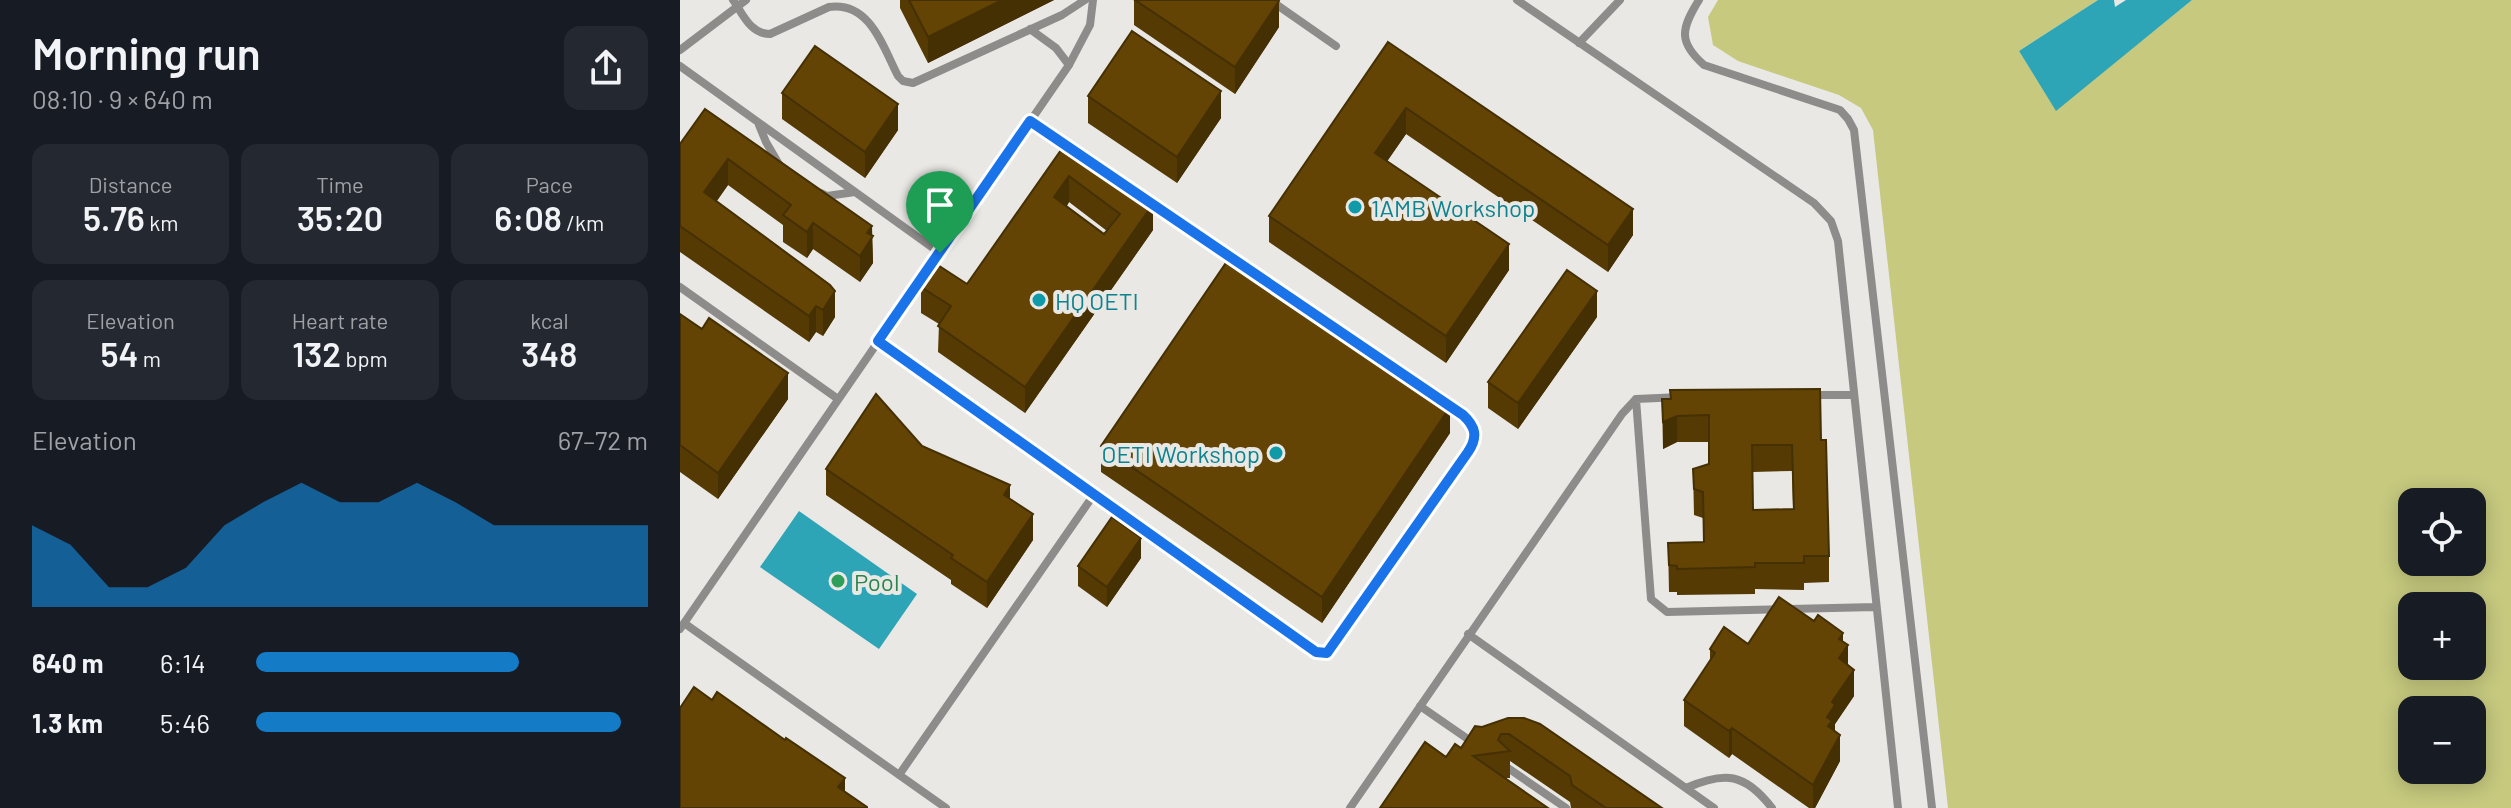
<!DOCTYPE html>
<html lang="en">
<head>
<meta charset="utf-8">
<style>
  :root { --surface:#171b24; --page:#242831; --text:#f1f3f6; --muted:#9ea1a6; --accent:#147cc7 }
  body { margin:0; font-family:Barlow,sans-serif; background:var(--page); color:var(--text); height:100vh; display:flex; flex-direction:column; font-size:30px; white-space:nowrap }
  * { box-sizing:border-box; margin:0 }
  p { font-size:26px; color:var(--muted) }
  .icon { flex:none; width:44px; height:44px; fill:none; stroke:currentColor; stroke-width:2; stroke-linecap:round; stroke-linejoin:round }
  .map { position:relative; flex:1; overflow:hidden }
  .details { display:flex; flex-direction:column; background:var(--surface); width:680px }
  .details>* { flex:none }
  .tools { position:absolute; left:1718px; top:488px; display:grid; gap:16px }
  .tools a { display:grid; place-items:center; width:88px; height:88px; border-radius:16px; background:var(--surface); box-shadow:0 4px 20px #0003; font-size:40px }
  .pin { position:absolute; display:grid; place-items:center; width:68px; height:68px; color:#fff; margin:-82px -34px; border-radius:50% 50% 50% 0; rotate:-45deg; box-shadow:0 0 8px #0007 }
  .pin .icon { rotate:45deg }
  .round { display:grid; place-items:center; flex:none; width:84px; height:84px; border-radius:16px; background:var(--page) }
  .head { display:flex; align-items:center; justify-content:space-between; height:136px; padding:0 32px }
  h1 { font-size:44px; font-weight:600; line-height:60px }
  .metrics { display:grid; grid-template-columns:repeat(3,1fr); gap:12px; height:136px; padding:8px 32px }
  .metrics div { display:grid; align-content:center; border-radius:16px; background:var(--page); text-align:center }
  .metrics b { font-size:34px; font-weight:600 }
  .metrics small { font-size:22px; font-weight:400 }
  .metrics p { font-size:22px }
  .chart { height:224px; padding:16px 32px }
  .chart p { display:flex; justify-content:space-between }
  .chart svg { width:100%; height:144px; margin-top:8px; fill:var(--accent); opacity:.7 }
  ul { padding:0 32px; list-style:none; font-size:26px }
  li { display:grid; grid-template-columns:128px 96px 1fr; align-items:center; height:60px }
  li i { height:20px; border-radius:10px; background:var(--accent) }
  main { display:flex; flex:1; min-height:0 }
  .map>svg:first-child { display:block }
  .green { fill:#c6c97e; fill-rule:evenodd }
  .water { fill:#2da5b6 }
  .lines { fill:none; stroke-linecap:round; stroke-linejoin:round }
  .service { stroke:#8d8c8b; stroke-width:8 }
  .wall { fill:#553a04; fill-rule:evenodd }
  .shaded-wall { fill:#453004 }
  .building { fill:#634405; stroke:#453004; stroke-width:2; fill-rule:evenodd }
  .route-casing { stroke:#fff; stroke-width:16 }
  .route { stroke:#1a73e8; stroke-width:10 }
  .culture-dot { fill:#0f9aa8; stroke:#e9e8e4; stroke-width:3 }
  .leisure-dot { fill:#2e9e5b; stroke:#e9e8e4; stroke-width:3 }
  .labels { text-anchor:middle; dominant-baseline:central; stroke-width:8; stroke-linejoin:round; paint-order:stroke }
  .culture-label { font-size:24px; fill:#0d838f; stroke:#e9e8e4; text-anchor:start }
  .leisure-label { font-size:24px; fill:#27864d; stroke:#e9e8e4; text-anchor:start }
</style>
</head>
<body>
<main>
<section class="details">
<div class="head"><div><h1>Morning run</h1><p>08:10 · 9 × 640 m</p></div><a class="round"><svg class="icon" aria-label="share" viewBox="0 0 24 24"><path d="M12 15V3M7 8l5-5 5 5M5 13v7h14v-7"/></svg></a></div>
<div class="metrics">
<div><p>Distance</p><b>5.76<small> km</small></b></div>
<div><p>Time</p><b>35:20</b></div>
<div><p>Pace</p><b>6:08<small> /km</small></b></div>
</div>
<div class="metrics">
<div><p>Elevation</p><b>54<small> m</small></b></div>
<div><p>Heart rate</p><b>132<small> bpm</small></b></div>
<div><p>kcal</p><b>348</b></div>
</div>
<div class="chart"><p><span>Elevation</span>67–72 m</p>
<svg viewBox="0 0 160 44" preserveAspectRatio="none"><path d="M0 44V19L10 25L20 38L30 38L40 32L50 19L60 12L70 6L80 12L90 12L100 6L110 12L120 19L130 19L140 19L150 19L160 19V44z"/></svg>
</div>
<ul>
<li><b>640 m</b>6:14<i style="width:67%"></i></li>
<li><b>1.3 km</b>5:46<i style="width:93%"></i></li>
</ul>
</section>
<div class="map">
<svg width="1831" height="808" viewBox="0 0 1831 808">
  <rect width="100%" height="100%" fill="#e9e8e4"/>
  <path class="green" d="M 1038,0 L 1418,0 L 1339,51 L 1376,110 L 1512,0 L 1831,0 L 1831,808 L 1268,808 L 1193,130 L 1181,108 L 1159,95 L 1058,61 L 1033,45 L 1028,17 ZM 1732,502 L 1792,502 L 1792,562 L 1732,562 ZM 1732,606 L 1792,606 L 1792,666 L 1732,666 ZM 1732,710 L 1792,710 L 1792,770 L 1732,770 Z"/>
  <path class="water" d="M 1418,0 L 1434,0 L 1435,7 L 1446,0 L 1512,0 L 1376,111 L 1339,51 Z
    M 119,511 L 237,594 L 199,649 L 80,567 Z"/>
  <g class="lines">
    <path class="service" d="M 53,0 C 63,14 70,34 90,34 L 149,7 C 190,1 203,47 218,76 L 223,81 L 233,83 L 382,15 L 405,0
      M 590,0 L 656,46
      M 837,0 L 1134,203 L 1151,221 L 1158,241 L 1218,808
      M 1019,0 C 1001,29 998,42 1024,65 L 1160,110 L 1168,119 L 1174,130 L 1252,808
      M 350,29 L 376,48 L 389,65
      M 899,43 L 940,0
      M 0,50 L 66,0
      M 0,66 L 260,253
      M 350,121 L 393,150
      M 79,125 L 86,142 L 100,166
      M 141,193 L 147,196 L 175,192
      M 0,287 L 158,399
      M 198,341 L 636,652 L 647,653 L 788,452 L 793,444 L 794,429 L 783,415 L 464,198
      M 1131,395 L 1174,395
      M 956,399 L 971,599 L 987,612 L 1196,607
      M 4,623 L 266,808
      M 0,629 L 389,65 L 410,25 L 413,0
      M 788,634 L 1034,808
      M 740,706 L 795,744
      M 825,766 L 886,808
      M 219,775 L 415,493
      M 1006,788 C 1045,771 1065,773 1092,808
      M 670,808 L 942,414 L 956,399 L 1001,397"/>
  </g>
  <path class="wall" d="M 220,0 L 374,0 L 248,63 L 220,8 Z
    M 454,0 L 598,0 L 599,27 L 555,94 L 454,25 Z
    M 708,42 L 953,235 L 928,272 L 726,134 L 707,161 L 829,270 L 766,363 L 589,242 L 589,216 Z
    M 102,93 L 218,130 L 185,178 L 102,119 Z
    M 408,96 L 541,118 L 497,183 L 408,123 Z
    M 25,109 L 192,236 L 193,263 L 180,282 L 133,249 L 127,258 L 103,242 L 103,225 L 48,185 L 37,201 L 155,317 L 143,336 L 136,332 L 129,342 L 0,252 L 0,144 Z
    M 386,143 L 473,230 L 345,413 L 258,352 L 259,324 L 241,313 L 241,287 L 287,284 ZM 389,202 L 427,231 L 424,234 L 387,206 Z
    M 0,314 L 108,399 L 38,499 L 0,472 Z
    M 917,317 L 838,429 L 808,408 L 808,382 Z
    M 982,399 L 1141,440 L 1149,556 L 1149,582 L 1124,583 L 1124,590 L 1075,589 L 1075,594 L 997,595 L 997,592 L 989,592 L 988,543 L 1024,542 L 1023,518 L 1014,515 L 1013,469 L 1029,464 L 1029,442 L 997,442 L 983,449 ZM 1112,471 L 1113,509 L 1073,510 L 1073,472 Z
    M 770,433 L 642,623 L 421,472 L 421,446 Z
    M 242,446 L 330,499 L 353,540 L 307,608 L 271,584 L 271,580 L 146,495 L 146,469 Z
    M 461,558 L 427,607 L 398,586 L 398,566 Z
    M 1163,642 L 1174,696 L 1155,724 L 1155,731 L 1160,761 L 1135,808 L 1129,808 L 1052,754 L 1049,758 L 1004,726 L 1004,700 L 1030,661 L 1030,649 L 1068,644 Z
    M 828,718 L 982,808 L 891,808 L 890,802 L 830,761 L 830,778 L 825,778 L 766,757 L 781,748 L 802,727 Z"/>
  <path class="shaded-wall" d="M 322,0 L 374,0 L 248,63 L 248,37 Z
    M 599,1 L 599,27 L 555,94 L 555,67 Z
    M 541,91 L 541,118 L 497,183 L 497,157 Z
    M 218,104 L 218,130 L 185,178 L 185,152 Z
    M 726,108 L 726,134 L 695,179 L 695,153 Z
    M 48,159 L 48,185 L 24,218 L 24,192 Z
    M 389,176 L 389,202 L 374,223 L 374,197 Z
    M 473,204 L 473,230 L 345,413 L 345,387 Z
    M 953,209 L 953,235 L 928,272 L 928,245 Z
    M 133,223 L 133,249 L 127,258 L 127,232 Z
    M 192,226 L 193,263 L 180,282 L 180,256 L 187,233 Z
    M 829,244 L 829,270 L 766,363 L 766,336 Z
    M 155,291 L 155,317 L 143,336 L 143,310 Z
    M 917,291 L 917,317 L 838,429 L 838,403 Z
    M 136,306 L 136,332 L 129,342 L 129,316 Z
    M 108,373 L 108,399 L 38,499 L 38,473 Z
    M 770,407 L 770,433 L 642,623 L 642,597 Z
    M 997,416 L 997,442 L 983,449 L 983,422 Z
    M 330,485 L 330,511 L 324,495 Z
    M 353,514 L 353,540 L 307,608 L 307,582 Z
    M 461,538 L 461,558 L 427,607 L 427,587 Z
    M 1163,633 L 1163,652 L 1168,645 L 1168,671 L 1159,685 L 1159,639 Z
    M 1174,670 L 1174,696 L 1155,724 L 1155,731 L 1148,753 L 1147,717 L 1152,702 Z
    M 1052,728 L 1052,754 L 1049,758 L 1049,731 Z
    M 1160,735 L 1160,761 L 1135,808 L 1133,808 L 1133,785 Z
    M 165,778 L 165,804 L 158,787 Z"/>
  <path class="building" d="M 229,0 L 322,0 L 248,37 Z
    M 455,0 L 598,0 L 599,1 L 555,67 Z
    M 452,31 L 541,91 L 497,157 L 408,96 Z
    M 708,42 L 953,209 L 928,245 L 726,108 L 695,153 L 829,244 L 766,336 L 589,216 Z
    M 135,46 L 218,104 L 185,152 L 102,93 Z
    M 25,109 L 192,226 L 187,233 L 193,236 L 180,256 L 133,223 L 127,232 L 103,215 L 111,205 L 48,159 L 24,192 L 150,285 L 155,291 L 143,310 L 136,306 L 129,316 L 0,226 L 0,144 Z
    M 386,143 L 473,204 L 345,387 L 258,326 L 271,306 L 241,287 L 256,264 L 287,284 ZM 389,176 L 440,214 L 424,234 L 374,197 Z
    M 550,257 L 770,407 L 642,597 L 421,446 Z
    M 887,270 L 917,291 L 838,403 L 808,382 Z
    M 0,314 L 22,329 L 29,318 L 108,373 L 38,473 L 0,445 Z
    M 1140,389 L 1141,440 L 1146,440 L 1149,556 L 1124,556 L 1124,563 L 1075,563 L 1075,567 L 997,569 L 997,566 L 989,565 L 988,543 L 1024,542 L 1023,492 L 1014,489 L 1013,469 L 1029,464 L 1029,415 L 997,416 L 983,422 L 982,399 L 991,399 L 990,390 ZM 1072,445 L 1112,445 L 1114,509 L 1073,510 Z
    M 196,394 L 242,446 L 330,485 L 324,495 L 353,514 L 307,582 L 271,558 L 273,555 L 146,469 Z
    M 432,517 L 461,538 L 427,587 L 398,566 Z
    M 1099,597 L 1134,621 L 1138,615 L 1163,633 L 1159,639 L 1168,645 L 1159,658 L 1174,670 L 1152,702 L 1155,705 L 1147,717 L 1152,721 L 1148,726 L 1160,735 L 1133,785 L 1052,728 L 1049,731 L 1004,700 L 1035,653 L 1030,649 L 1044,627 L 1068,644 Z
    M 14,687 L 32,700 L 37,692 L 105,740 L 106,738 L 165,778 L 158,787 L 187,807 L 187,808 L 0,808 L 0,708 Z
    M 828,718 L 844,718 L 860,724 L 982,808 L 926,808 L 892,785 L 890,776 L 829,734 L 821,734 L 818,740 L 830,751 L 793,756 L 868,808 L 700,808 L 745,742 L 766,757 L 775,744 L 781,748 L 795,726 L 802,727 Z"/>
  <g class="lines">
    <defs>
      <path id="route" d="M 350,121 L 783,415 C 796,427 798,437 788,452 L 647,653 L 636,652 L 198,341 Z"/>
    </defs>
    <use href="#route" class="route-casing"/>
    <use href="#route" class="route"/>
  </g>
  <g class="culture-dot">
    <circle cx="675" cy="207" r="8"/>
    <circle cx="359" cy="300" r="8"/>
    <circle cx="596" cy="453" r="8"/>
  </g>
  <circle class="leisure-dot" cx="158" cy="581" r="8"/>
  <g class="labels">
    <g class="culture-label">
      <text x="691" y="207">1AMB Workshop</text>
      <text x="375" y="300">HQ OETI</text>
      <text x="580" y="453" text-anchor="end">OETI Workshop</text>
    </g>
    <g class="leisure-label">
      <text x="174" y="581">Pool</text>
    </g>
  </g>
</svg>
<div class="tools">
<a><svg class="icon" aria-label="locate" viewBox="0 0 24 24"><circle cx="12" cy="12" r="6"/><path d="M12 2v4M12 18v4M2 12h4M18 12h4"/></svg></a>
<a>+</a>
<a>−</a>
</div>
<div class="pin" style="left:260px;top:253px;background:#1e9e55"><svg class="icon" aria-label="arrive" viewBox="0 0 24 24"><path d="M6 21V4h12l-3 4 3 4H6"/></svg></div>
</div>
</main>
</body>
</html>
